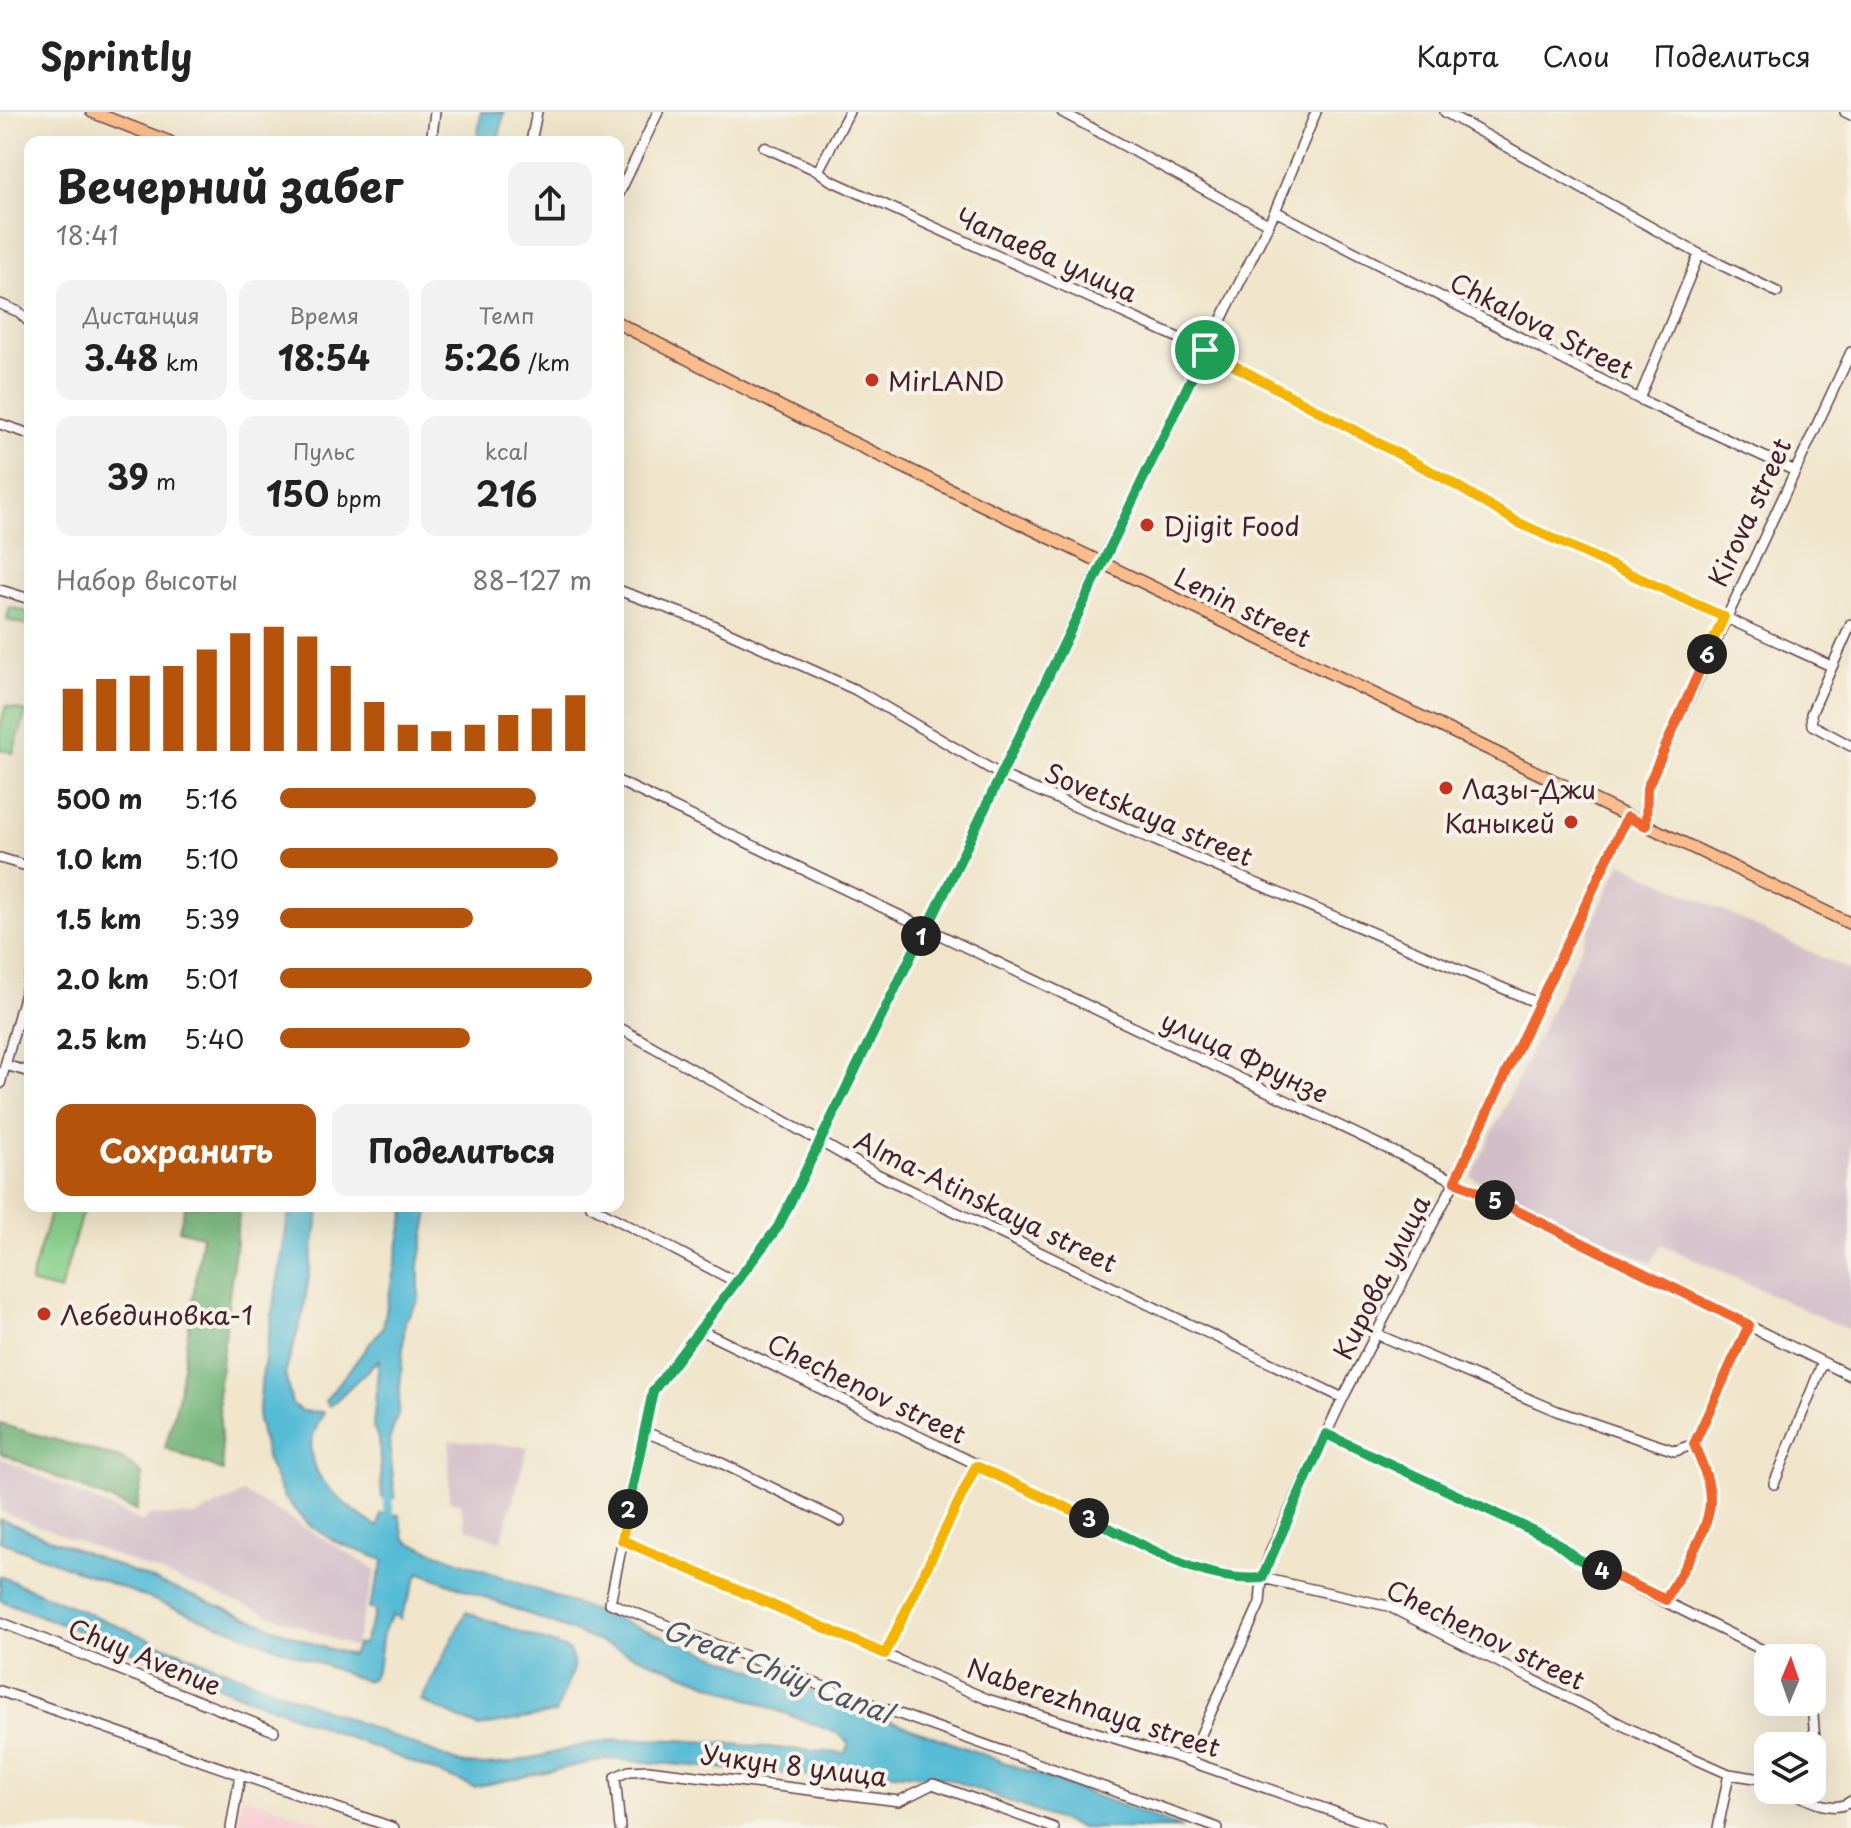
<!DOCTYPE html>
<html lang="ru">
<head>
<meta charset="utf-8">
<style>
  :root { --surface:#fff; --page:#f2f2f2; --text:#222; --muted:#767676; --line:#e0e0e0; --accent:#b45309 }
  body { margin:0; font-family:"Playpen Sans",sans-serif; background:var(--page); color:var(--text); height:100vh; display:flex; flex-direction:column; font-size:30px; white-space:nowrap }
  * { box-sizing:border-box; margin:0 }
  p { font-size:26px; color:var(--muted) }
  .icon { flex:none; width:44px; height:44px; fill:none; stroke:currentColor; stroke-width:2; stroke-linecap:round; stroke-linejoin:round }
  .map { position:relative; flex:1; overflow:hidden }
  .drawer { position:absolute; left:24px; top:24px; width:600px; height:1076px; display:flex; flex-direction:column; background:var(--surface); border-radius:16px; box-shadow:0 8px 32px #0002 }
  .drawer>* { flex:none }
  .needle { width:52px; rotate:2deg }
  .controls { position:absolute; left:1754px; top:1532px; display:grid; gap:16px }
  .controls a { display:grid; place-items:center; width:72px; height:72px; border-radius:16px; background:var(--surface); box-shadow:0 8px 32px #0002; font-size:40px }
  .pin { position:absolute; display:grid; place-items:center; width:68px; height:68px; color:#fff; margin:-34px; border:4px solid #fff; border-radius:50%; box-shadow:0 2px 8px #0007 }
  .km { position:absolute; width:40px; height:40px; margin:-20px; border-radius:50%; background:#222; color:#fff; font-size:22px; line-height:40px; text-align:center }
  .round { display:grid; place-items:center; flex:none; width:84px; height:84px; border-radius:16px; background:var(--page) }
  .headline { display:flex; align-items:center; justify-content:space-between; height:136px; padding:0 32px }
  h1 { font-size:44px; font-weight:700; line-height:60px }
  .stats { display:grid; grid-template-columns:repeat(3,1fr); gap:12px; height:136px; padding:8px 32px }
  .stats div { display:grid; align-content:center; border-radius:16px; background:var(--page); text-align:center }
  .stats b { font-size:34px; font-weight:700 }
  .stats small { font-size:22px; font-weight:400 }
  .stats p { font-size:22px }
  .chart { height:224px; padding:16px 32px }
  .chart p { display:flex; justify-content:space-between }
  .chart svg { width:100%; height:144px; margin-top:8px; stroke:var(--accent); stroke-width:6 }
  .cta { display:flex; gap:16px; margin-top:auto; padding:16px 32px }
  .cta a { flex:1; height:92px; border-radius:16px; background:var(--accent); color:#fff; font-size:32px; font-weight:700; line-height:92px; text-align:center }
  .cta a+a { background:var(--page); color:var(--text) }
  ul { padding:0 32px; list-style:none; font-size:26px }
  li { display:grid; grid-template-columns:128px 96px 1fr; align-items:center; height:60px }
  li i { height:20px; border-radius:10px; background:var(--accent) }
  header { display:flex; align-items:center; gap:48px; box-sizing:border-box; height:112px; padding:0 40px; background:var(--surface); border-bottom:2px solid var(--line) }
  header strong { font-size:38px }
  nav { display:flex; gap:44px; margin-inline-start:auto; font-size:28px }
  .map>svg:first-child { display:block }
  .built { fill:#f7cfd4 }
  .industrial { fill:#d2bdc8 }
  .green { fill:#88cf8b; stroke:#69775b; stroke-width:2 }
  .forest { fill:#6eb277; stroke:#5c6851; stroke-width:2 }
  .water { fill:#57bbd5; stroke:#506d80; stroke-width:2 }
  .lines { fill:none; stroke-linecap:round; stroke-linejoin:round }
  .canal { stroke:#57bbd5; stroke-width:9 }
  .minor-casing { stroke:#633d43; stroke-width:12 }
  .major-casing { stroke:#633d43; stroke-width:14 }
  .minor { stroke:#fff; stroke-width:9 }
  .major { stroke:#f9bc8a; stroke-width:11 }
  .split-1-casing { stroke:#fff; stroke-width:16 }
  .split-2-casing { stroke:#fff; stroke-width:16 }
  .split-3-casing { stroke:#fff; stroke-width:16 }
  .split-4-casing { stroke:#fff; stroke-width:16 }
  .split-5-casing { stroke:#fff; stroke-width:16 }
  .split-6-casing { stroke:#fff; stroke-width:16 }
  .split-7-casing { stroke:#fff; stroke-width:16 }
  .split-1 { stroke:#22a559; stroke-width:10 }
  .split-2 { stroke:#22a559; stroke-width:10 }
  .split-3 { stroke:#f5b400; stroke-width:10 }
  .split-4 { stroke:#22a559; stroke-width:10 }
  .split-5 { stroke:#f0652b; stroke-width:10 }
  .split-6 { stroke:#f0652b; stroke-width:10 }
  .split-7 { stroke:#f5b400; stroke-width:10 }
  .poi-dot { fill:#c8321e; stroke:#f7f3e8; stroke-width:3 }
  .labels { text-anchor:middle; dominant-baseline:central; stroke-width:8; stroke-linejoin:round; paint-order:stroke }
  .street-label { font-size:26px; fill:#4a1f2b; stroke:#f7f3e8 }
  .poi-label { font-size:26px; fill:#4a1f2b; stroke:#f7f3e8; text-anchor:start }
  .water-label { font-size:28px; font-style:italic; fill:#4f5666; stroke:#f7f3e8 }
</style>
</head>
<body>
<header>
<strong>Sprintly</strong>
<nav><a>Карта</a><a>Слои</a><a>Поделиться</a></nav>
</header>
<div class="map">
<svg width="1851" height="1716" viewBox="0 0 1851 1716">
  <rect width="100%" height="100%" fill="#f7f3e8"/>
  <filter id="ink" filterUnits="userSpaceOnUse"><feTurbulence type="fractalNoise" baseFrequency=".0125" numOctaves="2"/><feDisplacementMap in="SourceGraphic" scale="16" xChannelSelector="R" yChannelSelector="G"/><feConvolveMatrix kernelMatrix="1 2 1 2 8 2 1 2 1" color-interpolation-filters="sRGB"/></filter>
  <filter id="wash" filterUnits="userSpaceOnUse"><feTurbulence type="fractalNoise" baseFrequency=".006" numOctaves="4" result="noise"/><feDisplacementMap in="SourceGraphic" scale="32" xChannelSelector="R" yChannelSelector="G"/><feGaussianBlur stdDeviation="1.8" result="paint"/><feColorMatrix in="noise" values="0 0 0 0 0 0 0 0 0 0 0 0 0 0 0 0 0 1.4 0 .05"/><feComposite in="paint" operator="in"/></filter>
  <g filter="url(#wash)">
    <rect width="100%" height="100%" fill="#f0e5ca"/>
    <path class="built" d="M 242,1684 L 340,1716 L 238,1716 Z"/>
    <path class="industrial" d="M 1621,751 L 1851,859 L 1851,1219 L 1661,1132 L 1651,1151 L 1471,1065 Z
      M 449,1328 L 528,1335 L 501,1430 L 466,1416 L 460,1391 L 449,1389 Z
      M 0,1346 L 142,1410 L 150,1403 L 195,1404 L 243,1381 L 270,1395 L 376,1458 L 354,1535 L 0,1399 Z"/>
    <path class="green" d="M 10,495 L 30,501 L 30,514 L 7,508 Z
      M 6,594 L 26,600 L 13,641 L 0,637 L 0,615 Z
      M 52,1094 L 84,1094 L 60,1179 L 30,1171 Z"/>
    <path class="forest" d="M 185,1094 L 240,1094 L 218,1278 L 223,1359 L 165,1336 L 178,1287 L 202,1124 L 179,1118 Z
      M 0,1312 L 123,1347 L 143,1363 L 136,1399 L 0,1341 Z"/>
    <path class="water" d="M 481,0 L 504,0 L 498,30 L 477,30 Z
      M 290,1094 L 320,1094 L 303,1201 L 285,1262 L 292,1292 L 302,1299 L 324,1300 C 318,1312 311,1323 311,1336 C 309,1369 353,1400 378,1415 L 381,1402 L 399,1403 L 404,1425 L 410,1431 L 1182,1716 L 1081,1716 L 943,1665 L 881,1660 L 864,1668 L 608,1647 L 474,1675 L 0,1488 L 0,1464 L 170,1536 L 460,1651 C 515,1661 569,1629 624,1628 C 698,1625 773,1638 845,1641 L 849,1632 L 839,1622 L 419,1460 L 400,1507 L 393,1503 C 373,1528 388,1543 371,1567 L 365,1569 L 0,1429 L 0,1407 L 319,1534 L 352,1543 L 357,1532 L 363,1532 L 376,1499 L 369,1496 L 384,1448 L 336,1430 L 309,1413 L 283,1384 L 267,1348 L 258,1307 L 262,1265 Z
      M 406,1094 L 430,1094 L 419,1152 L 419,1188 L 405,1209 L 398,1301 L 389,1329 L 395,1386 L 382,1386 L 379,1327 L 373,1315 L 379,1247 L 330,1294 L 325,1289 L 383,1215 Z
      M 466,1500 L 569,1538 L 574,1553 L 556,1601 L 478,1615 L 421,1589 Z"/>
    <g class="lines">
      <path class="canal" d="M 387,1376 L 390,1413"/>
    </g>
  </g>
  <g filter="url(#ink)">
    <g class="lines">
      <defs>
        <path id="minor" d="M 849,0 L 818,59 L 830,68 L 1205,238 L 1447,368 L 1517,410 L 1831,554
          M 1062,0 L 1268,112
          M 1445,0 L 1699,142 L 1777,180
          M 1845,0 L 1851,3
          M 431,30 L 435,0
          M 531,30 L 537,0
          M 764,35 L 818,59
          M 618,84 L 658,0
          M 1275,99 L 1639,287 L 1793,358
          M 0,192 L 19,200 L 30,211
          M 1639,287 L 1699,142
          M 0,312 L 30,322
          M 0,478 L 30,487
          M 618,478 L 708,511 L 856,578 L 1001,663 L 1540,892
          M 1851,512 L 1811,602 L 1812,613 L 1851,634
          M 618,669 L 1455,1069 L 1851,1264
          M 1646,714 L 1647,676 L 1851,240
          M 0,746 L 30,755
          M 618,915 L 877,1062 L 1343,1286
          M 5,953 L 30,960
          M 0,972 L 30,863
          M 591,1094 L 736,1170
          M 700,1218 L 1190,1456 L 1243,1467 L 1262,1466 L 1388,1494 L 1646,1625 L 1729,1662 L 1768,1668
          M 1376,1222 L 1557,1299 L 1675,1339 L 1694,1332
          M 645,1320 L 709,1345 L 840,1409
          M 1326,1322 L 1553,1428 L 1576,1446 L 1779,1546
          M 1774,1372 L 1823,1250
          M 622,1428 L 987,1587 L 1189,1649 L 1380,1716
          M 1666,1488 C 1680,1459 1709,1421 1710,1388 C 1710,1369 1701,1350 1694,1332 L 1749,1213
          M 0,1510 L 274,1619
          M 885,1542 L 976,1354
          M 0,1579 L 394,1716
          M 1812,1590 L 1816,1642 L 1812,1659
          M 1189,1649 L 1260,1491 L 1262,1466 L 1271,1438 L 1343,1286 L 1455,1069 L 1627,705
          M 1788,1678 C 1806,1687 1833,1703 1851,1689
          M 231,1716 L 240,1664
          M 620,1716 L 615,1665 L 629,1659 L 648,1658 L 899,1689 L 933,1672 L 1054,1716
          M 1218,1716 L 832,1578 L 610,1491 L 653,1279 L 778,1115 L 919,826 L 927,817 L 1101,451 L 1275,99 L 1316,0
          M 1718,1716 L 1729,1662"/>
        <path id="major" d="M 92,0 L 170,30
          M 618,211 L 808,309 L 1851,812"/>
      </defs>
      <use href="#minor" class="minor-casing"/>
      <use href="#major" class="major-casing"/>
      <use href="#minor" class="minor"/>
      <use href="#major" class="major"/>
    </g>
  </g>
  <g class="lines" filter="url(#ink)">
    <defs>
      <path id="split-1" d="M 921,824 L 927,817 L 1205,238"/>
      <path id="split-2" d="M 628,1397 L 653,1279 L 778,1115 L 921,824"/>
      <path id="split-3" d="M 628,1397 L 622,1428 L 885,1542 L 976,1354 L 1089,1406"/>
      <path id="split-4" d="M 1089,1406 C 1144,1432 1199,1471 1262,1466 L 1326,1322 L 1553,1428 L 1576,1446 L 1602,1458"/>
      <path id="split-5" d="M 1495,1088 L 1749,1213 L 1694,1332 C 1701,1350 1710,1368 1710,1388 C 1710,1421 1680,1459 1666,1488 L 1602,1458"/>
      <path id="split-6" d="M 1495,1088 L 1455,1069 L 1627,705 L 1646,714 L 1647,676 L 1707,542"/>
      <path id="split-7" d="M 1205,238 L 1447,368 L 1517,410 L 1724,505 L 1707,542"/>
    </defs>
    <use href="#split-1" class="split-1-casing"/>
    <use href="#split-2" class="split-2-casing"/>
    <use href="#split-3" class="split-3-casing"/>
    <use href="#split-4" class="split-4-casing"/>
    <use href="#split-5" class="split-5-casing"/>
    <use href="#split-6" class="split-6-casing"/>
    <use href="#split-7" class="split-7-casing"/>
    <use href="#split-1" class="split-1"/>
    <use href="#split-2" class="split-2"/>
    <use href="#split-3" class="split-3"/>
    <use href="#split-4" class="split-4"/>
    <use href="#split-5" class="split-5"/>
    <use href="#split-6" class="split-6"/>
    <use href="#split-7" class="split-7"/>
  </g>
  <g class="poi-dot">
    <circle cx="872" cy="268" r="8"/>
    <circle cx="1147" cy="413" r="8"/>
    <circle cx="1446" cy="676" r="8"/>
    <circle cx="1571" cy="710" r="8"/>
    <circle cx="44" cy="1202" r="8"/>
  </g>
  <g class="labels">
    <g class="street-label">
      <text transform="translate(1047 142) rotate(24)">Чапаева улица</text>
      <text transform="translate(1542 213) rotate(27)">Chkalova Street</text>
      <text transform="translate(1749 400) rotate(-65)">Kirova street</text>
      <text transform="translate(1243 495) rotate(26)">Lenin street</text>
      <text transform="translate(1149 702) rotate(23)">Sovetskaya street</text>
      <text transform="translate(1245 944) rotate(25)">улица Фрунзе</text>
      <text transform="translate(986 1089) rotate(26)">Alma-Atinskaya street</text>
      <text transform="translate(1381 1165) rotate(-63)">Кирова улица</text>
      <text transform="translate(867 1276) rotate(26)">Chechenov street</text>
      <text transform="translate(1486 1522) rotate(26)">Chechenov street</text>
      <text transform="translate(145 1544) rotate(22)">Chuy Avenue</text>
      <text transform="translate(1094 1595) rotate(18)">Naberezhnaya street</text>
      <text transform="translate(794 1653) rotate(7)">Учкун 8 улица</text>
    </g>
    <g class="poi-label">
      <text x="888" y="268">MirLAND</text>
      <text x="1163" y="413">Djigit Food</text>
      <text x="1462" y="676">Лазы-Джи</text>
      <text x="1555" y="710" text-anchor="end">Каныкей</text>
      <text x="60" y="1202">Лебединовка-1</text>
    </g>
    <g class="water-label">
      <text transform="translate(778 1558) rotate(21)">Great Chüy Canal</text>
    </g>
  </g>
</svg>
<div class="controls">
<a><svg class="needle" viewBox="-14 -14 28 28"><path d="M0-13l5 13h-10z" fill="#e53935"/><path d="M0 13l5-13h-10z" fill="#767676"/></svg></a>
<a><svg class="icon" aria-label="layers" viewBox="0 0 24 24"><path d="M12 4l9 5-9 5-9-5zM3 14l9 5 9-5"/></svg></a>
</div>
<div class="pin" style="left:1205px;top:238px;background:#1e9e55"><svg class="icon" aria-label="arrive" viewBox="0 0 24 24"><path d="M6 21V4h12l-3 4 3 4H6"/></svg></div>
<b class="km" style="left:921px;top:824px">1</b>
<b class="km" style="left:628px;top:1397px">2</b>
<b class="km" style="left:1089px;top:1406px">3</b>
<b class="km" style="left:1602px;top:1458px">4</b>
<b class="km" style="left:1495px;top:1088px">5</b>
<b class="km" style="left:1707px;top:542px">6</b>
<section class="drawer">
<div class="headline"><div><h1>Вечерний забег</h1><p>18:41</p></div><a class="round"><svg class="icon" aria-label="share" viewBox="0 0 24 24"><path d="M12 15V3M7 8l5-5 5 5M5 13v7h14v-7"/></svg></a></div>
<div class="stats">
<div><p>Дистанция</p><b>3.48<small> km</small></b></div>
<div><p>Время</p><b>18:54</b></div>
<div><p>Темп</p><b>5:26<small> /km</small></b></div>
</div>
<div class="stats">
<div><b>39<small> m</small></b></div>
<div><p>Пульс</p><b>150<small> bpm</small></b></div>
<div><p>kcal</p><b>216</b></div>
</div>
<div class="chart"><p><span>Набор высоты</span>88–127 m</p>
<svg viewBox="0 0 160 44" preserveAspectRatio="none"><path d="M5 44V25M15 44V22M25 44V21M35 44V18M45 44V13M55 44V8M65 44V6M75 44V9M85 44V18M95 44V29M105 44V36M115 44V38M125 44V36M135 44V33M145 44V31M155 44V27"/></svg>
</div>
<ul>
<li><b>500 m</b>5:16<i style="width:82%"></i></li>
<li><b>1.0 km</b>5:10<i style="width:89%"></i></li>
<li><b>1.5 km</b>5:39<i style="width:62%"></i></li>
<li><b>2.0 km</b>5:01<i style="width:100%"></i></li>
<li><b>2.5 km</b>5:40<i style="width:61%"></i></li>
</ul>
<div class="cta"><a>Сохранить</a><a>Поделиться</a></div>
</section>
</div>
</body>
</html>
